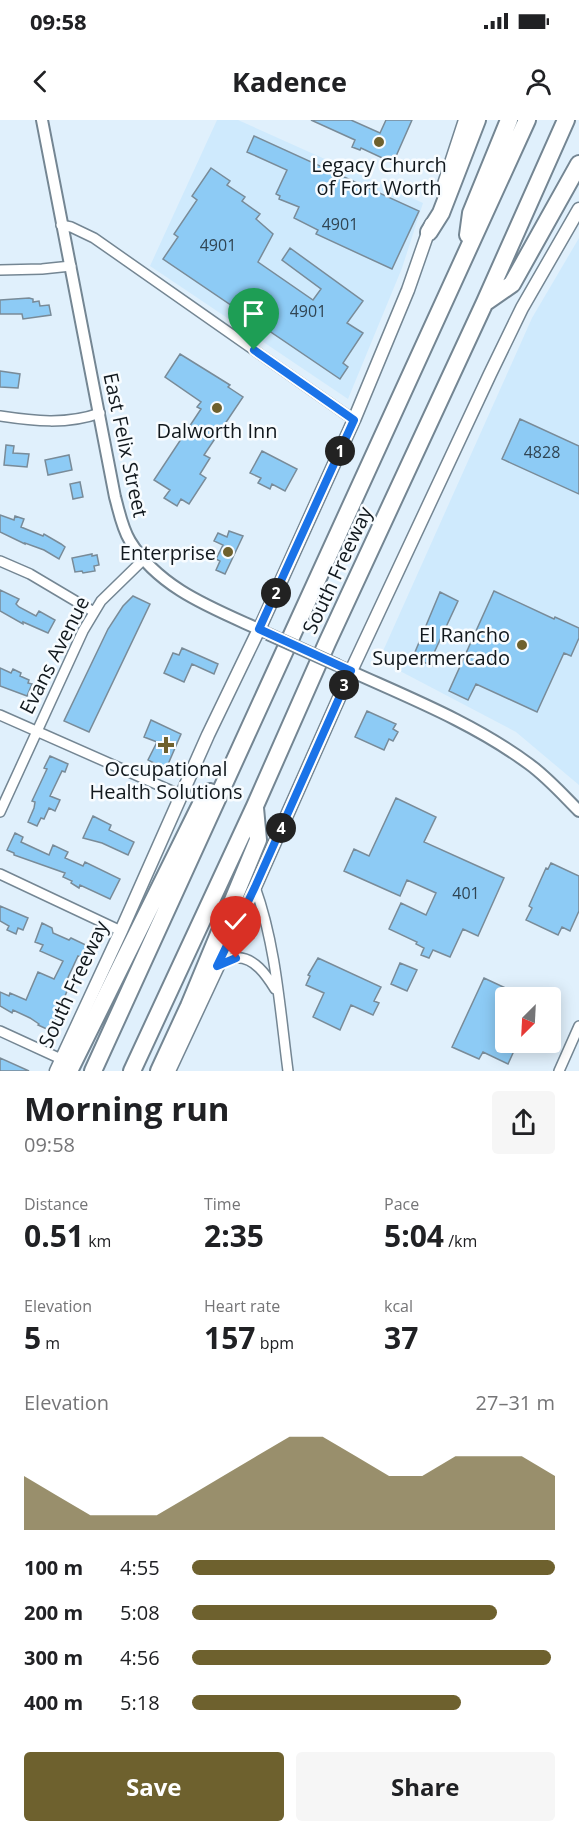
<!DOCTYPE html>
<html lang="en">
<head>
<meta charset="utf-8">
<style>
  :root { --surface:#fff; --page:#f6f6f6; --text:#202124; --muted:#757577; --accent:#6e612e }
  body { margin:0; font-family:"Open Sans",sans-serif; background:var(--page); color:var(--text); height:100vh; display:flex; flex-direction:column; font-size:22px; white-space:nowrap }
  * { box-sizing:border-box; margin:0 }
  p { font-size:20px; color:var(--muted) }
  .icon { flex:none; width:33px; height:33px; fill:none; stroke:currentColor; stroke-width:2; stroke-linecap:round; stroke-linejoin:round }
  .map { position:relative; height:951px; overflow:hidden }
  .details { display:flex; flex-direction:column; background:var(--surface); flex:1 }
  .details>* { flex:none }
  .needle { width:39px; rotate:204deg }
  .fabs { position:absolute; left:495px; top:867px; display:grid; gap:12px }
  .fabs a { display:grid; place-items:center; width:66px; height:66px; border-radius:6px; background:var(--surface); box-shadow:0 3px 15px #0003; font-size:30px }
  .pin { position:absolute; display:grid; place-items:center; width:51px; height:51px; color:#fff; margin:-62px -26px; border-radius:50% 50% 50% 0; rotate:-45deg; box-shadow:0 0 6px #0007 }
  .pin .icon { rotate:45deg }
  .km { position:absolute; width:30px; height:30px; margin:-15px; border-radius:50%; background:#222; color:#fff; font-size:16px; line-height:30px; text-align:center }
  .round { display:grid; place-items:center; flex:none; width:63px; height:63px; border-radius:6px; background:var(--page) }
  .summary { display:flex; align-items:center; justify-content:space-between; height:102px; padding:0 24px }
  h1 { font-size:33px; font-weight:700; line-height:45px }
  .figures { display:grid; grid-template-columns:repeat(3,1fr); gap:9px; height:102px; padding:6px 24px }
  .figures div { display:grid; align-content:center }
  .figures b { font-size:30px; font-weight:700 }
  .figures small { font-size:16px; font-weight:400 }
  .figures p { font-size:16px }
  .chart { height:168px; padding:12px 24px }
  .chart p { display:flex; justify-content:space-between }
  .chart svg { width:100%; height:108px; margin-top:6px; fill:var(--accent); opacity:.7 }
  .primary-button { display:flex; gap:12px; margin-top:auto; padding:12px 24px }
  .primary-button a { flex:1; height:69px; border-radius:6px; background:var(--accent); color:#fff; font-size:24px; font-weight:700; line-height:69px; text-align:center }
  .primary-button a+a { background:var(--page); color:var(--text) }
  ul { padding:0 24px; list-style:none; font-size:20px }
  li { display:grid; grid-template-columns:96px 72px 1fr; align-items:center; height:45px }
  li i { height:15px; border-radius:8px; background:var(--accent) }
  .status { display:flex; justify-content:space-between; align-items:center; height:42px; padding:0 30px; background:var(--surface); direction:ltr }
  .status svg { height:16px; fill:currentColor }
  header { display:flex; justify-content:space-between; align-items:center; height:78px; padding:0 24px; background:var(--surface); font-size:27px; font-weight:700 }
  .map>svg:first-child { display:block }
  .built { fill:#cfeafd }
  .building { fill:#8dcbf5; stroke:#798b98; stroke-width:1.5 }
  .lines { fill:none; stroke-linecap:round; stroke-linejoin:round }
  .minor-casing { stroke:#748693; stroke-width:12 }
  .tertiary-casing { stroke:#748693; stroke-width:14 }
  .secondary-casing { stroke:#748693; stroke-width:15 }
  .motorway-casing { stroke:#748693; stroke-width:20 }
  .minor { stroke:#fff; stroke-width:9 }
  .tertiary { stroke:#fff; stroke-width:10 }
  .secondary { stroke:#fff; stroke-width:12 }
  .motorway { stroke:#fff; stroke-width:16 }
  .tertiary-bridge-casing { stroke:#748693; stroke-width:14; stroke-linecap:butt }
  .tertiary-bridge { stroke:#fff; stroke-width:10 }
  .route-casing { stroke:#fff; stroke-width:12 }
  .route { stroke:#1a73e8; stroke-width:8 }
  .poi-dot { fill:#6e612e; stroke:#f8fcff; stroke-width:2 }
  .labels { text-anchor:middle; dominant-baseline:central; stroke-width:5; stroke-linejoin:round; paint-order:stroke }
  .number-label { font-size:16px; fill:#304553 }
  .poi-label { font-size:20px; fill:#11181d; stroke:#f8fcff }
  .street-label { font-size:20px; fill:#11181d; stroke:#f8fcff }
</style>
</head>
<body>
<div class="status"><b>09:58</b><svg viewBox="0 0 49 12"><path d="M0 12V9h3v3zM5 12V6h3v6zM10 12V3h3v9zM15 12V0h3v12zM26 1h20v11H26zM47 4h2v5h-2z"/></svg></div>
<header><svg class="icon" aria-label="back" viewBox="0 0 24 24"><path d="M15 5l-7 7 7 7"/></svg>Kadence<svg class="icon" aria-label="person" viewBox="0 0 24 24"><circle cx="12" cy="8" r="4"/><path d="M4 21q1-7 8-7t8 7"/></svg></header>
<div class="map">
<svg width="579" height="951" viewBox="0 0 579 951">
  <rect width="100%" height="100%" fill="#e0f0fc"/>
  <path class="built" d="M 217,0 L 238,0 L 423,83 L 402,148 L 348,279 L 150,146 Z
    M 579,118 L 579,665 L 516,612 L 379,540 L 532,198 Z"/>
  <path class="building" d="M 311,0 L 351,0 L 380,13 L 386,0 L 412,0 L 393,43 L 361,28 L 360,30 L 352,27 L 355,20 Z
    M 254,16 L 419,91 L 392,149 L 316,114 L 318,110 L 294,98 L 299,87 L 279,79 L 280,76 L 276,74 L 287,50 L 247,32 Z
    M 211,48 L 230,61 L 227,65 L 245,77 L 242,81 L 260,94 L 256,99 L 273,114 L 258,142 L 313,180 L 321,169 L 282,140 L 290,128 L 363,181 L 347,203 L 363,213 L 343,243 L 348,247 L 340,259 L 163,139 L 178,117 L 174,114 L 197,80 L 192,76 Z
    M 29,178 L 33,179 L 33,182 L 39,181 L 40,186 L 49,185 L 51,195 L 23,199 L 22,194 L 0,194 L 0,180 Z
    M 180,234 L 230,265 L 228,267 L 243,277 L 204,335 L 210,338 L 200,354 L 206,358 L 189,384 L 181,379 L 177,386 L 164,378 L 170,370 L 154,360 L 201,289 L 197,287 L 201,282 L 165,257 Z
    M 0,251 L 20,254 L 18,268 L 0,267 Z
    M 520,299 L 579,326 L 579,374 L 502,339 Z
    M 6,325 L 14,326 L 13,333 L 29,334 L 27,347 L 4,345 Z
    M 262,331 L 297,349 L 285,371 L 272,364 L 270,369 L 258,363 L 261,358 L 250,353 Z
    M 69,335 L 72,350 L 48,355 L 45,340 Z
    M 80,362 L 83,377 L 73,379 L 70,364 Z
    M 0,395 L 14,400 L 15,396 L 24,399 L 21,407 L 43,416 L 44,414 L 61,424 L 65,427 L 59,439 L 44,430 L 25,423 L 25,424 L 0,412 Z
    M 229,411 L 243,416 L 225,454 L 216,450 L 220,441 L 216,439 L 223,425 L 214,421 L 218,413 L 227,417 Z
    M 92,434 L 92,436 L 97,435 L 99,445 L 94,446 L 95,451 L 83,453 L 82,451 L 75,452 L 72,438 Z
    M 0,470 L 19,479 L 16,484 L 19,487 L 36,496 L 39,491 L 55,500 L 48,513 L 23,502 L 23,504 L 0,491 Z
    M 494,471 L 554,499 L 555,497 L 579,508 L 579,518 L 571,536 L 564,533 L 537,592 L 476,564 L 468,580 L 449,571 Z
    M 440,472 L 458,481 L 433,535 L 436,536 L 432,546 L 413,537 Z
    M 133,476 L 150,484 L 89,612 L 64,601 L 108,509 L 123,486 Z
    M 182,528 L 218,544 L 214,554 L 192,544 L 184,562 L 164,553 L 173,533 L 179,535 Z
    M 0,548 L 11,553 L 13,549 L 21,553 L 20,556 L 29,560 L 28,563 L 32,564 L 27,576 L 0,566 Z
    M 367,591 L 396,604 L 393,609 L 398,612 L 393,621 L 389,619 L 384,630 L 355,617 Z
    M 151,600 L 181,614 L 166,649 L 148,640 L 157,622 L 144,617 Z
    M 50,636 L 68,644 L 65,652 L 62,651 L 50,676 L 60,680 L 55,691 L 49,688 L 44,699 L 41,698 L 37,706 L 28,702 L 34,688 L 35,682 L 32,681 L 47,649 L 44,648 Z
    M 396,678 L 436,697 L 424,722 L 504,758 L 478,816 L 463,809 L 450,837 L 433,830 L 429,838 L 421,835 L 424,828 L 416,824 L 417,822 L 389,809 L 401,783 L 426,795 L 436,773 L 407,760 L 400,776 L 344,751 L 354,729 L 369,736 Z
    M 93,696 L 111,705 L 109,710 L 134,722 L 128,735 L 102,723 L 83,718 Z
    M 15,713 L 23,717 L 21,722 L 49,735 L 53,725 L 68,732 L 65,738 L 83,746 L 85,742 L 120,759 L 110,779 L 80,765 L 79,768 L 71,763 L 72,761 L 63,757 L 65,753 L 14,735 L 14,733 L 7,730 Z
    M 551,743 L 579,756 L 579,791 L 570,811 L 562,807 L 558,815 L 526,800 L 532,788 L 529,786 L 546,748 L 548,749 Z
    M 0,786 L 28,798 L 23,810 L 18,808 L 16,814 L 7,810 L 9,806 L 0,801 Z
    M 42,803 L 52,808 L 53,813 L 69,820 L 71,818 L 88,826 L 83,838 L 78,836 L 65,864 L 69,866 L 51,911 L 38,905 L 39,904 L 30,898 L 13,890 L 12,893 L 0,886 L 0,872 L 9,876 L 10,873 L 26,880 L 38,852 L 54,859 L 63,841 L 40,831 L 43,825 L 35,822 Z
    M 318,838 L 381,867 L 374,881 L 379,883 L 373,895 L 351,885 L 340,910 L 313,897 L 324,873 L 306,865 L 310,856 L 308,855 Z
    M 400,843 L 417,850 L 407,871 L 391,864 Z
    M 484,858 L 527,878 L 506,878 L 506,922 L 518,922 L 508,944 L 483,932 L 479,939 L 452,927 Z
    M 0,938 L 29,951 L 0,951 Z"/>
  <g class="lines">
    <defs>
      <path id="minor" d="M 61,105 L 71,107 L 94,118 L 354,300
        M 0,150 L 42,149 L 71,146
        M 0,296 C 33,301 67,305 100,293
        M 0,441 L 30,454 L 94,492
        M 0,595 L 181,675
        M 0,692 L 83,511 L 101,481 L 143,440
        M 0,754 L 121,811
        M 255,767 C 276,825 280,890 288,951
        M 217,846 C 222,843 230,839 235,838 C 254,836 267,856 275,869
        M 0,911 L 61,939
        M 559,951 L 579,906"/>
      <path id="tertiary" d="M 42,0 L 115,377 C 119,391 122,408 130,421 C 160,470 215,489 265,512
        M 337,545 C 402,575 471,601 529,644 C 547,657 563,675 579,691"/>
      <path id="secondary" d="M 444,64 L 465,0
        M 56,951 L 121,811 L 208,615 L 262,503 L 354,300 L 408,170 L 431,104
        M 169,951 L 255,767 L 351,551 L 490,254 L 522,188 L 579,89"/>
      <path id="motorway" d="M 429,112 L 441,93 L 477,0
        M 468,115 L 471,93 L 509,0
        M 486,182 L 512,164 L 579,44
        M 69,951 L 205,676 L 210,672
        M 93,951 L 527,0
        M 132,951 L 255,686 L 327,523 L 485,182 L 566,0
        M 159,951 L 189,886 L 258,720 L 255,688"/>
    </defs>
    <use href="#minor" class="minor-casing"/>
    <use href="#tertiary" class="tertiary-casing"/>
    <use href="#secondary" class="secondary-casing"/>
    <use href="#motorway" class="motorway-casing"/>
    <use href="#minor" class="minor"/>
    <use href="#tertiary" class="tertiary"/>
    <use href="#secondary" class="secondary"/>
    <use href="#motorway" class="motorway"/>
    <defs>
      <path id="tertiary-bridge" d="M 268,514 L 337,545"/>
    </defs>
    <use href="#tertiary-bridge" class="tertiary-bridge-casing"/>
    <use href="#tertiary-bridge" class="tertiary-bridge"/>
  </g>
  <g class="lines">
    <defs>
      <path id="route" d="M 236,838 L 217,846 L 255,767 L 351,551 L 259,509 L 354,300 L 254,230"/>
    </defs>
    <use href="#route" class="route-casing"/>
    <use href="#route" class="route"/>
  </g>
  <g class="poi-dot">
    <circle cx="379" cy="22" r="6"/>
    <circle cx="217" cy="288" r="6"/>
    <circle cx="228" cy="432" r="6"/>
    <circle cx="522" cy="525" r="6"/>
    <path d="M163 616h6v6h6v6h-6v6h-6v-6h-6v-6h6z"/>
  </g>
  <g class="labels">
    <g class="number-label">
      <text x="340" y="104">4901</text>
      <text x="218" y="125">4901</text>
      <text x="308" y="191">4901</text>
      <text x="542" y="332">4828</text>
      <text x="466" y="773">401</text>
    </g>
    <g class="poi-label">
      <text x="379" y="44">Legacy Church<tspan x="379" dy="23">of Fort Worth</tspan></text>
      <text x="217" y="310">Dalworth Inn</text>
      <text x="216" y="432" text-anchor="end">Enterprise</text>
      <text x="510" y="514" text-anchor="end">El Rancho<tspan x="510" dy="23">Supermercado</tspan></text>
      <text x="166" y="648">Occupational<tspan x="166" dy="23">Health Solutions</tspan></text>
    </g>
    <g class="street-label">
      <text transform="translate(126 325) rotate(78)">East Felix Street</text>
      <text transform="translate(337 450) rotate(-65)">South Freeway</text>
      <text transform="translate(54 535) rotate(-63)">Evans Avenue</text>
      <text transform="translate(73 864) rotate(-65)">South Freeway</text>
    </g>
  </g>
</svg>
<div class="fabs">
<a><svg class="needle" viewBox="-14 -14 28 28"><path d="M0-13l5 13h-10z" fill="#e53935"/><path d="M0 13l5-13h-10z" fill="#757577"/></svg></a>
</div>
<div class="pin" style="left:254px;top:230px;background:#1e9e55"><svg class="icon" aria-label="arrive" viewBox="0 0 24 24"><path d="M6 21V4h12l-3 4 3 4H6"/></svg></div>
<div class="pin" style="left:236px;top:838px;background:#d93025"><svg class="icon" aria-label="check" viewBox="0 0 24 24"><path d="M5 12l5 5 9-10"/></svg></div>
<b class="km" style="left:340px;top:331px">1</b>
<b class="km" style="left:276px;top:473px">2</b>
<b class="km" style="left:344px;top:565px">3</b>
<b class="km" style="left:281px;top:708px">4</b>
</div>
<section class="details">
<div class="summary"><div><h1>Morning run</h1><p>09:58</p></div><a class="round"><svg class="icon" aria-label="share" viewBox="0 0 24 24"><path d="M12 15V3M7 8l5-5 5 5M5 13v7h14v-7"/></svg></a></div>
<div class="figures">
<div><p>Distance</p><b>0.51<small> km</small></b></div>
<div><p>Time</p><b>2:35</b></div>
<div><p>Pace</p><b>5:04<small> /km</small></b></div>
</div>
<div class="figures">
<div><p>Elevation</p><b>5<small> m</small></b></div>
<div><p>Heart rate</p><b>157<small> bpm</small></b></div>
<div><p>kcal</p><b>37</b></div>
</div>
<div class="chart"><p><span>Elevation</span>27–31 m</p>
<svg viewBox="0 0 160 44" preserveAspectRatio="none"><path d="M0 44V22L10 30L20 38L30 38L40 38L50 30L60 22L70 14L80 6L90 6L100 14L110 22L120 22L130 14L140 14L150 14L160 22V44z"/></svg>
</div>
<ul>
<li><b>100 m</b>4:55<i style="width:100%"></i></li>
<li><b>200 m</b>5:08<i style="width:84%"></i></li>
<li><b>300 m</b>4:56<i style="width:99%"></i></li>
<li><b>400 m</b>5:18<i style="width:74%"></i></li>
</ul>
<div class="primary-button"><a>Save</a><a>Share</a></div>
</section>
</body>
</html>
